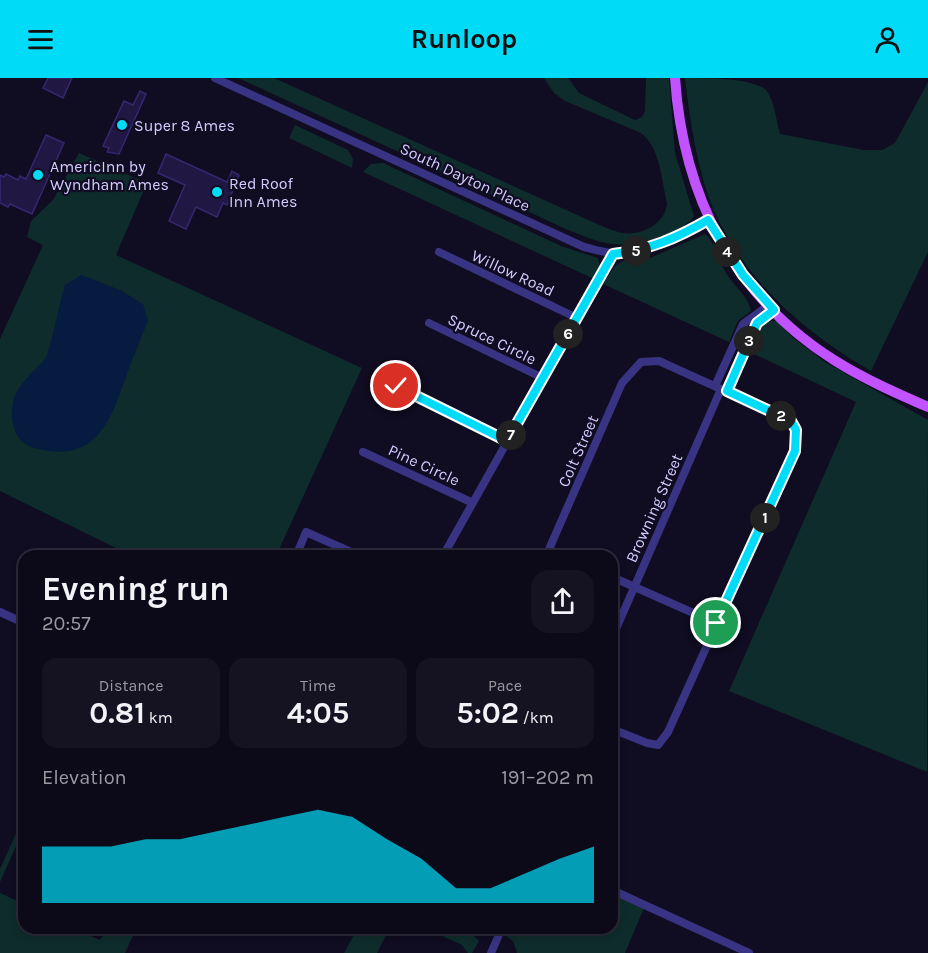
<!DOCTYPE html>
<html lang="en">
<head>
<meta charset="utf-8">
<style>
  :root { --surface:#0c0919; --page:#151222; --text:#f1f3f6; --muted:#9a9aa2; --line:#2c2a38; --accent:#00dcf7 }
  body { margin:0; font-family:Karla,sans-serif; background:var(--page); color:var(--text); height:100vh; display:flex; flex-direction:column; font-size:22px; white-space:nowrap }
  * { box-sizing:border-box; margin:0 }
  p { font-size:20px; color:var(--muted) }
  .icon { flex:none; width:33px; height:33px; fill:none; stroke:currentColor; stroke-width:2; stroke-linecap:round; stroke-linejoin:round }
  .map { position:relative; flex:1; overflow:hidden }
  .side { position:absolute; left:18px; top:472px; width:600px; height:384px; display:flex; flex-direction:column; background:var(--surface); border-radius:18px; box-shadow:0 3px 9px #0003,0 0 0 2px var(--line) }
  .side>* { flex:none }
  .pin { position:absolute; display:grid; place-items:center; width:51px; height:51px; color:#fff; margin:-26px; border:3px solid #fff; border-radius:50%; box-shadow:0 2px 6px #0007 }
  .km { position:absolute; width:30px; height:30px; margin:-15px; border-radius:50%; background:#222; color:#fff; font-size:16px; line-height:30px; text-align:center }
  .round { display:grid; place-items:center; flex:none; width:63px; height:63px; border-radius:18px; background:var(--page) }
  .headline { display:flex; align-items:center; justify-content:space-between; height:102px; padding:0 24px }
  h1 { font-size:33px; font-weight:700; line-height:45px }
  .figures { display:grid; grid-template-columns:repeat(3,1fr); gap:9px; height:102px; padding:6px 24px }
  .figures div { display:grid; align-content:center; border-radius:15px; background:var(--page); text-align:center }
  .figures b { font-size:30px; font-weight:700 }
  .figures small { font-size:16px; font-weight:400 }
  .figures p { font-size:16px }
  .chart { height:168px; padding:12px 24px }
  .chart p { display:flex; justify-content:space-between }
  .chart svg { width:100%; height:108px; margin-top:6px; fill:var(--accent); opacity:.7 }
  header { display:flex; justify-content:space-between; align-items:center; height:78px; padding:0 24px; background:var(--accent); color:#111; font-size:27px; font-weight:700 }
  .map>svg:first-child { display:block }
  .green { fill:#0e2c2b }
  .water { fill:#061b40 }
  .building { fill:#201743; stroke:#372771; stroke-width:1.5 }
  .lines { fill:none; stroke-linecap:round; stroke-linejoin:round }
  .minor { stroke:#383483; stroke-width:8 }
  .major { stroke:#c153ff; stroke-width:10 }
  .route-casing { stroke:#fff; stroke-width:12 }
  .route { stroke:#00dcf7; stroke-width:8 }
  .poi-dot { fill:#00dcf7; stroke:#100c21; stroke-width:2 }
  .labels { text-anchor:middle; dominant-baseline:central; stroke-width:4.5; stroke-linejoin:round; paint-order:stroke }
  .poi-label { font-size:16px; fill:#d3ccff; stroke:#100c21; text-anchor:start }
  .street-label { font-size:16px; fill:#d3ccff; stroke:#100c21 }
</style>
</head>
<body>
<header><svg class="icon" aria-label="menu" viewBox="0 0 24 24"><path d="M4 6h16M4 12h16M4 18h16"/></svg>Runloop<svg class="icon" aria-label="person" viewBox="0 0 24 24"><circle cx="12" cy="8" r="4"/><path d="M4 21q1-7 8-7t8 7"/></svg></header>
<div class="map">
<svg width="928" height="875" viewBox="0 0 928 875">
  <rect width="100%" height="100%" fill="#100c21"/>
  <path class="green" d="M 238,0 L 274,0 L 604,149 C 610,151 617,154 623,155 C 642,158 666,145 667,125 C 661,101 661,71 641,55 L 565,23 L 554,15 L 544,0 L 568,0 L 579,15 L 635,42 L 642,39 L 645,33 L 646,0 L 669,0 L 675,75 L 694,138 C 682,157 634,169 613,166 C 598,165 582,157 568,152 Z
    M 685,0 C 707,0 749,0 765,11 C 775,22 776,43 780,56 L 864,72 L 882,72 L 895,65 L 928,4 L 928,174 L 871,293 C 807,256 748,206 716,137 C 698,98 690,43 685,0 Z
    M 295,47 L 348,72 L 353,81 L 352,90 L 289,60 Z
    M 79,75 L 147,105 L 116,177 L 362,290 L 276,478 L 132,478 L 0,413 L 0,261 L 43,167 L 27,159 L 31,143 L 53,122 Z
    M 383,85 L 561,168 L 598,180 L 600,188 L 594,201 L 363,94 L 371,86 Z
    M 705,156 C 716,165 718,181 725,193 C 733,208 748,217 751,233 L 738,243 L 729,264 L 603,206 L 615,188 L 623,183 L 650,180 Z
    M 769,243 L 777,243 L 792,259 L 825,284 L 928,342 L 927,694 L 729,613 L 856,324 L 752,275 L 762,249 Z
    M 24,738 L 24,765 L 21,769 L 16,768 L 0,804 L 0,791 Z
    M 0,815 L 24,826 L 24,850 L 75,851 L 100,862 L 106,851 L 136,851 L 125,875 L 0,875 Z
    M 612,815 L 644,830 L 625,875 L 517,875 L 513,863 L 506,858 L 509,851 L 612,850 Z
    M 357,851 L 357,850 L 389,851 L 377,875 L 344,875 Z
    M 427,851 L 443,851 L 455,856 L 458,851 L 467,851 L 479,863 L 472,875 L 468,875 L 462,867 Z"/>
  <path class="water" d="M 81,197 L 120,212 L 143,226 L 148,242 C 142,259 134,276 128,293 C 111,341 99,385 38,371 C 21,367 13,356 12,339 C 10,310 29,300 45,281 C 49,277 61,219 65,207 Z"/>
  <path class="building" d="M 48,0 L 72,0 L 63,20 L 43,10 Z
    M 140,13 L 146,16 L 119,76 L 107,74 L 109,70 L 103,68 L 124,23 L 133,27 Z
    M 46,57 L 64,65 L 32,136 L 10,126 L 8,129 L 0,125 L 0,97 L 4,99 L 6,96 L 18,102 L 20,98 L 26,101 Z
    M 166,76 L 227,104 L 232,93 L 239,97 L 227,127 L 223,125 L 217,139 L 196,129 L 186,151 L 169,143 L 185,107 L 158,95 Z"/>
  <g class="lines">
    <path class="minor" d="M 215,0 L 584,169 C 593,171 602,174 612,175 C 645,179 681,158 709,142
      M 439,174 L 577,240
      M 429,245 L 543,300
      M 396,308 L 508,363
      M 715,308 L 743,246 L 769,227
      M 727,313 L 757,245 L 774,232
      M 363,374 L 473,425
      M 550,472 L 565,478
      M 296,478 L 306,454 L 360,478
      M 443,478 L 613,175
      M 546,478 L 622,305 L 641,284 L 659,283 L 791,343 L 796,352 L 795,373 L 668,654 L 658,667 L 647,665 L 612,651
      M 612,499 L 716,545
      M 0,534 L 24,545
      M 612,560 L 721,311
      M 612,812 L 749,875
      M 491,875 L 502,850"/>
    <path class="major" d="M 675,0 C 683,117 733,218 834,282 C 864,301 896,315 928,329"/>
  </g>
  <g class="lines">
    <defs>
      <path id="route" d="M 396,308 L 507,363 L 613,176 C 649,172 677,160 708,142 L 743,197 L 774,232 L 757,245 L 727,313 L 791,343 L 796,352 L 795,373 L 716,545"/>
    </defs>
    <use href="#route" class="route-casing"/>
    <use href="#route" class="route"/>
  </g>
  <g class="poi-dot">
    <circle cx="122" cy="47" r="6"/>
    <circle cx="38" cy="97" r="6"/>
    <circle cx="217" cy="114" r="6"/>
  </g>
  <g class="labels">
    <g class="poi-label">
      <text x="134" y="47">Super 8 Ames</text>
      <text x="50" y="88">AmericInn by<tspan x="50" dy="18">Wyndham Ames</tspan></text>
      <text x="229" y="105">Red Roof<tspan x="229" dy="18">Inn Ames</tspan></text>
    </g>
    <g class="street-label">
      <text transform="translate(465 99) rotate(25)">South Dayton Place</text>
      <text transform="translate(513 195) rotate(25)">Willow Road</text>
      <text transform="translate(492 261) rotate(26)">Spruce Circle</text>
      <text transform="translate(578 373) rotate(-66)">Colt Street</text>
      <text transform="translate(424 387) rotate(25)">Pine Circle</text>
      <text transform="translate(654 430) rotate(-66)">Browning Street</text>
    </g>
  </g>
</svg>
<div class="pin" style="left:716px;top:545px;background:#1e9e55"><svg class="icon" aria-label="arrive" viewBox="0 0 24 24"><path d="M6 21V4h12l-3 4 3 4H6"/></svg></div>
<div class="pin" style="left:396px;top:308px;background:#d93025"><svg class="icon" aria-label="check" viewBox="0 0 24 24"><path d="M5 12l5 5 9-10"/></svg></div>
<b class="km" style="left:765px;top:440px">1</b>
<b class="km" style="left:781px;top:338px">2</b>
<b class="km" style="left:749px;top:263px">3</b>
<b class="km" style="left:727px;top:174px">4</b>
<b class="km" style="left:636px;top:173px">5</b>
<b class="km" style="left:568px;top:256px">6</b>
<b class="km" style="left:511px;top:357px">7</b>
<section class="side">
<div class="headline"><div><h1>Evening run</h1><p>20:57</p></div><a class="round"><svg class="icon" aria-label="share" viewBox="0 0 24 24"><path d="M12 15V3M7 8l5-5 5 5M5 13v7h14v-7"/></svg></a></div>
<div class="figures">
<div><p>Distance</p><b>0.81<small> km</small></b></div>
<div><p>Time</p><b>4:05</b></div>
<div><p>Pace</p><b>5:02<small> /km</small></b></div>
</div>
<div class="chart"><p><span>Elevation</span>191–202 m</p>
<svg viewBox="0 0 160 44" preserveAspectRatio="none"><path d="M0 44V21L10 21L20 21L30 18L40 18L50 15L60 12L70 9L80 6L90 9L100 18L110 26L120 38L130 38L140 32L150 26L160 21V44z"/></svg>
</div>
</section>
</div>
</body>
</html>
